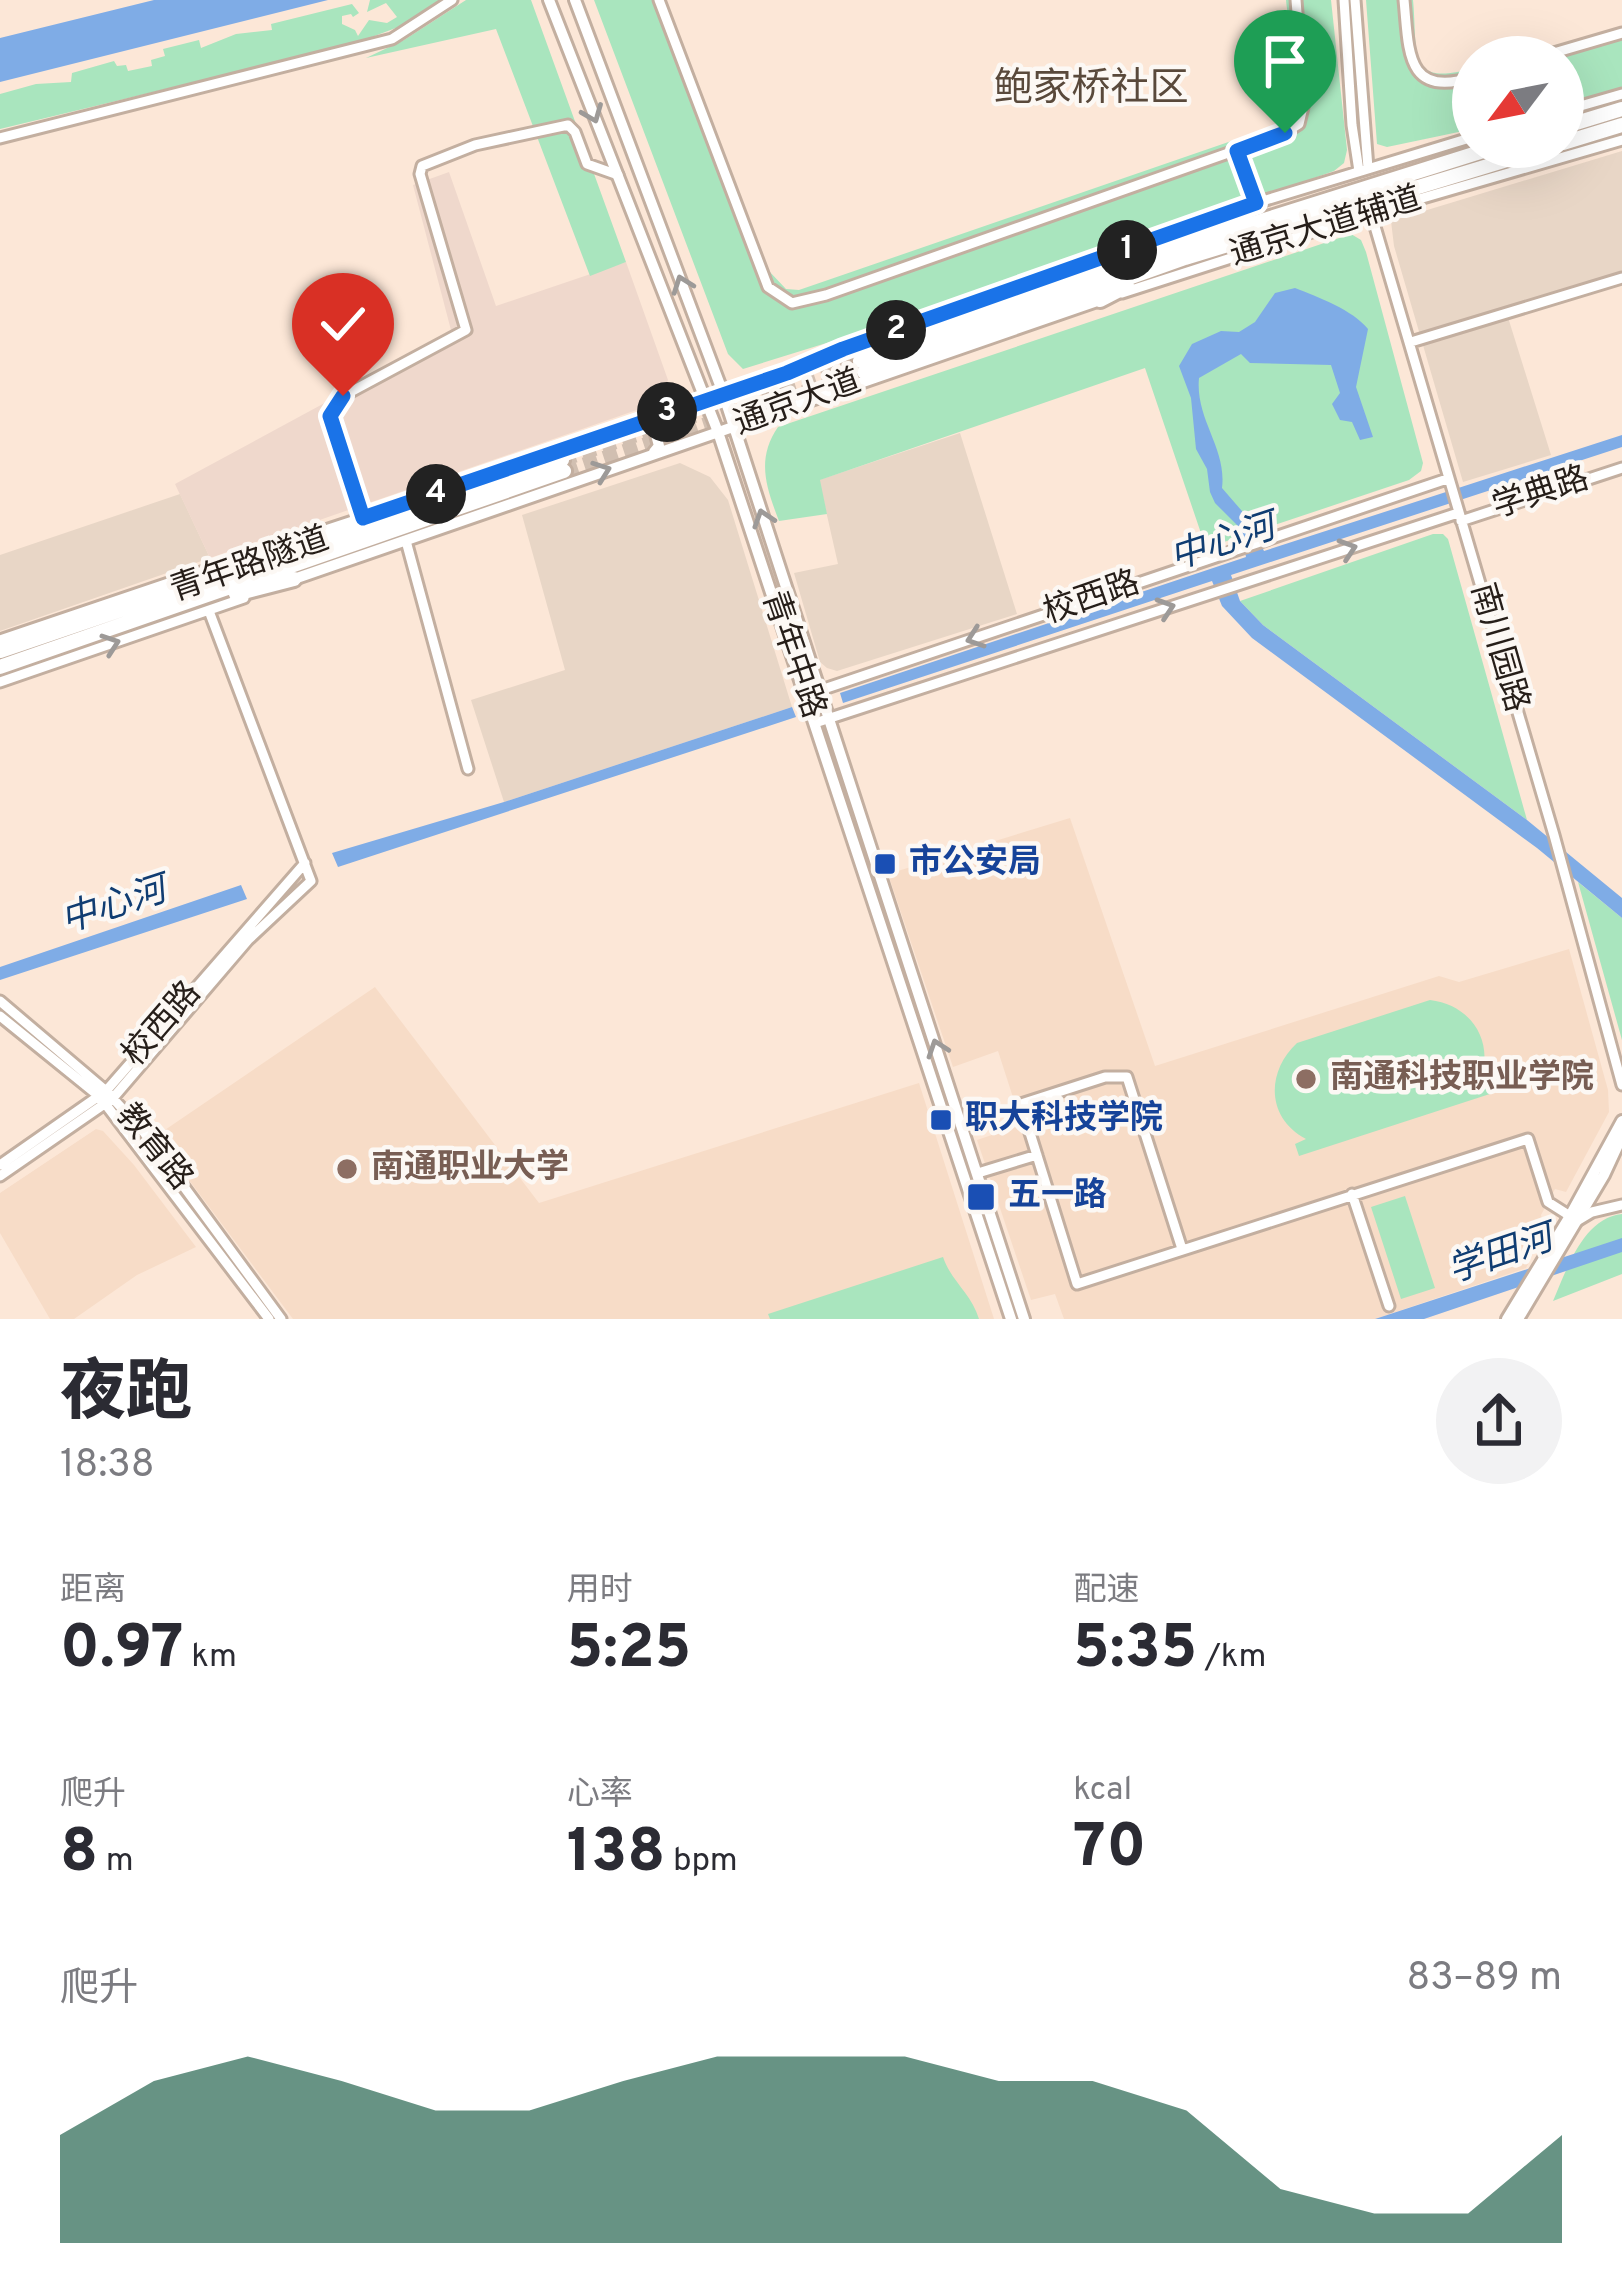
<!DOCTYPE html>
<html lang="zh">
<head>
<meta charset="utf-8">
<style>
  :root { --surface:#fff; --page:#f2f2f3; --text:#2b2b33; --muted:#7c7c81; --accent:#286651 }
  body { margin:0; font-family:Overpass,"Noto Sans SC",sans-serif; background:var(--page); color:var(--text); height:100vh; display:flex; flex-direction:column; font-size:45px; white-space:nowrap }
  * { box-sizing:border-box; margin:0 }
  p { font-size:39px; color:var(--muted) }
  .icon { flex:none; width:66px; height:66px; fill:none; stroke:currentColor; stroke-width:2; stroke-linecap:round; stroke-linejoin:round }
  .map { position:relative; height:1319px; overflow:hidden }
  .panel { display:flex; flex-direction:column; background:var(--surface); flex:1 }
  .panel>* { flex:none }
  .needle { width:78px; rotate:238deg }
  .fabs { position:absolute; left:1452px; top:36px; display:grid; gap:24px }
  .fabs a { display:grid; place-items:center; width:132px; height:132px; border-radius:50%; background:var(--surface); box-shadow:0 12px 48px #0002; font-size:60px }
  .pin { position:absolute; display:grid; place-items:center; width:102px; height:102px; color:#fff; margin:-123px -51px; border-radius:50% 50% 50% 0; rotate:-45deg; box-shadow:0 0 12px #0007 }
  .pin .icon { rotate:45deg }
  .km { position:absolute; width:60px; height:60px; margin:-30px; border-radius:50%; background:#222; color:#fff; font-size:33px; line-height:60px; text-align:center }
  .round { display:grid; place-items:center; flex:none; width:126px; height:126px; border-radius:63px; background:var(--page) }
  .headline { display:flex; align-items:center; justify-content:space-between; height:204px; padding:0 60px }
  h1 { font-size:66px; font-weight:800; line-height:90px }
  .figures { display:grid; grid-template-columns:repeat(3,1fr); gap:18px; height:204px; padding:12px 60px }
  .figures div { display:grid; align-content:center }
  .figures b { font-size:60px; font-weight:800 }
  .figures small { font-size:33px; font-weight:400 }
  .figures p { font-size:33px }
  .chart { height:336px; padding:24px 60px }
  .chart p { display:flex; justify-content:space-between }
  .chart svg { width:100%; height:216px; margin-top:12px; fill:var(--accent); opacity:.7 }
  .map>svg:first-child { display:block }
  .commercial { fill:#e8d6c6 }
  .industrial { fill:#efd8cc }
  .built { fill:#f7dcc7 }
  .green { fill:#a9e5be }
  .water { fill:#7face6 }
  .lines { fill:none; stroke-linecap:round; stroke-linejoin:round }
  .highway-tunnel { stroke:#d1bfb1; stroke-width:14; stroke-dasharray:14 7; stroke-linecap:butt }
  .minor-casing { stroke:#c3afa0; stroke-width:15 }
  .major-casing { stroke:#c3afa0; stroke-width:16 }
  .highway-casing { stroke:#c3afa0; stroke-width:20 }
  .minor { stroke:#fff; stroke-width:9 }
  .major { stroke:#fff; stroke-width:10 }
  .highway { stroke:#fff; stroke-width:14 }
  .oneway { stroke:#9d9a98 }
  .route-casing { stroke:#fff; stroke-width:24 }
  .route { stroke:#1a73e8; stroke-width:15 }
  .transit-dot { fill:#1a4fb4; stroke:#fcf8f4; stroke-width:4.5 }
  .education-dot { fill:#8d6e63; stroke:#fcf8f4; stroke-width:4.5 }
  .labels { text-anchor:middle; dominant-baseline:central; stroke-width:9; stroke-linejoin:round; paint-order:stroke }
  .street-label { font-size:33px; fill:#261e19; stroke:#fcf8f4 }
  .transit-label { font-size:33px; font-weight:bold; fill:#164399; stroke:#fcf8f4; text-anchor:start }
  .education-label { font-size:33px; font-weight:bold; fill:#785e54; stroke:#fcf8f4; text-anchor:start }
  .water-label { font-size:36px; font-style:italic; fill:#103d72; stroke:#fcf8f4 }
  .quarter-label { font-size:39px; fill:#59493b; stroke:#fcf8f4 }
</style>
</head>
<body>
<div class="map">
<svg width="1622" height="1319" viewBox="0 0 1622 1319">
  <rect width="100%" height="100%" fill="#fce7d7"/>
  <path class="commercial" d="M 1622,151 L 1622,277 L 1506,311 L 1551,455 L 1463,482 L 1394,246 L 1391,221 Z
    M 960,433 L 1017,614 L 837,671 L 827,668 L 820,662 L 794,573 L 838,564 L 819,480 Z
    M 680,463 L 710,477 L 728,500 L 792,707 L 504,802 L 471,700 L 565,670 L 522,515 Z
    M 180,494 L 210,558 L 0,631 L 0,555 Z"/>
  <path class="industrial" d="M 449,172 L 496,306 L 626,262 L 668,380 L 662,395 L 654,404 L 210,558 L 175,484 L 452,334 L 413,185 Z"/>
  <path class="built" d="M 1070,818 L 1155,1066 L 1439,976 L 1459,982 L 1569,949 L 1608,1090 L 1609,1112 L 1566,1192 L 1555,1189 L 1541,1215 L 1545,1230 L 1526,1268 L 1375,1319 L 1064,1319 L 1055,1294 L 1031,1300 L 977,1140 L 1022,1125 L 998,1051 L 953,1067 L 888,874 Z
    M 375,987 L 539,1203 L 919,1083 L 994,1319 L 293,1319 L 156,1136 Z
    M 96,1129 L 103,1131 L 134,1165 L 196,1247 L 137,1275 L 74,1319 L 50,1319 L 0,1233 L 0,1193 Z"/>
  <path class="green" d="M 370,0 L 441,0 L 409,23 L 356,43 L 0,129 L 0,94 L 36,84 L 71,82 L 72,73 L 114,61 L 117,66 L 126,65 L 128,71 L 152,66 L 151,60 L 165,56 L 163,49 L 199,40 L 201,48 L 236,34 L 272,30 L 271,24 L 352,4 L 359,13 L 353,17 L 351,14 L 342,16 L 342,24 L 355,30 L 358,36 L 369,20 L 387,23 L 397,17 L 386,3 L 367,12 Z
    M 466,0 L 531,0 L 626,262 L 590,276 L 496,29 L 366,58 L 404,40 Z
    M 594,0 L 664,0 L 756,241 L 768,270 L 786,289 L 799,290 L 1278,125 C 1306,107 1289,31 1286,0 L 1331,0 L 1347,150 L 1344,163 L 1334,171 L 1007,287 L 743,369 L 728,354 Z
    M 1366,0 L 1413,0 C 1418,52 1406,88 1473,68 L 1473,129 L 1387,147 L 1377,144 Z
    M 1622,28 L 1622,90 L 1563,106 L 1563,57 L 1509,57 Z
    M 1351,234 L 1361,240 L 1366,252 L 1423,463 L 1421,471 L 1409,480 L 1206,548 L 1145,368 L 820,480 L 827,514 L 779,521 C 766,487 756,459 778,427 Z
    M 1433,534 L 1443,534 L 1448,539 L 1527,820 L 1263,625 L 1240,601 Z
    M 1578,882 L 1622,918 L 1622,1040 Z
    M 1430,1000 C 1472,1005 1496,1043 1479,1083 L 1492,1080 L 1496,1092 L 1299,1156 L 1295,1144 L 1306,1139 C 1266,1118 1266,1072 1297,1043 Z
    M 1405,1196 L 1435,1288 L 1401,1299 L 1371,1207 Z
    M 1622,1214 L 1622,1274 L 1553,1301 C 1567,1269 1583,1218 1622,1214 Z
    M 943,1257 C 951,1281 971,1293 979,1319 L 770,1319 L 768,1314 Z"/>
  <path class="water" d="M 154,0 L 328,0 L 0,82 L 0,38 Z
    M 1295,288 C 1318,297 1353,310 1368,329 L 1356,387 L 1373,437 L 1360,440 L 1352,422 L 1340,420 L 1332,404 L 1340,393 L 1331,365 L 1250,363 L 1241,354 L 1199,378 C 1195,419 1227,448 1222,488 L 1248,518 L 1264,551 L 1622,435 L 1622,447 L 1231,575 L 1240,601 L 1263,625 L 1527,820 L 1622,898 L 1622,918 L 1537,848 L 1252,638 L 1222,606 L 1212,581 L 843,703 L 840,693 L 1246,557 L 1239,527 L 1215,503 L 1210,492 L 1207,469 L 1196,449 L 1191,398 L 1179,366 L 1192,344 L 1221,331 L 1239,332 L 1255,322 L 1275,293 Z
    M 792,707 L 796,717 L 338,867 L 332,853 L 504,802 Z
    M 241,885 L 247,899 L 0,980 L 0,967 Z
    M 1622,1238 L 1622,1252 L 1424,1319 L 1375,1319 Z"/>
  <g class="lines">
    <path class="highway-tunnel" d="M 562,460 L 860,361
      M 564,471 L 864,372"/>
    <defs>
      <path id="minor" d="M 659,0 L 768,287 L 792,303 L 826,295 L 1285,133 L 1299,124 L 1304,103 L 1296,0
        M 1344,0 L 1352,125 L 1359,171
        M 1355,0 L 1368,168
        M 1404,0 C 1409,50 1405,99 1473,77
        M 1540,57 L 1622,33
        M 1563,111 L 1622,94
        M 0,138 L 392,39 L 452,0
        M 1237,151 L 1256,203
        M 1371,213 L 1554,835 L 1622,1085
        M 1113,254 L 1256,203 L 1473,137
        M 1122,293 L 1371,213 L 1622,140
        M 1411,342 L 1622,278
        M 363,518 L 333,432 L 333,406 L 343,396 L 466,330 L 420,174 L 422,166 L 475,145 L 568,125 L 575,132 L 587,164 L 618,175
        M 1461,521 L 1622,468
        M 406,541 L 468,769
        M 0,640 L 248,556
        M 0,682 L 244,598
        M 806,695 L 1447,479
        M 815,723 L 1458,513
        M 0,1001 L 106,1091 L 143,1131 L 281,1319
        M 0,1016 L 100,1097 L 269,1319
        M 0,1165 L 106,1091 L 305,863
        M 978,1173 L 1037,1155
        M 0,1176 L 113,1098 L 248,940 L 311,881 L 209,611
        M 1352,1194 L 1389,1306
        M 1577,1221 L 1592,1212 L 1622,1205
        M 1182,1249 L 1127,1077 L 1105,1077 L 1021,1104 L 1077,1284 L 1528,1139 L 1548,1202 L 1570,1216"/>
      <path id="major" d="M 549,0 L 718,432 L 1011,1319
        M 575,0 L 723,393 L 1024,1319
        M 784,375 L 774,386 L 774,395 L 787,404
        M 643,422 L 654,427 L 659,446 L 654,452
        M 248,556 L 497,474 L 1074,269
        M 294,579 L 1100,300
        M 1507,1319 L 1570,1216 L 1622,1121
        M 1518,1319 L 1604,1175 L 1622,1136"/>
      <path id="highway" d="M 1563,127 L 1622,109
        M 1563,143 L 1622,125
        M 1074,269 L 1129,257
        M 1100,300 L 1127,286
        M 860,361 L 1175,248 L 1496,147
        M 864,372 L 1185,258 L 1550,147
        M 236,594 L 294,579
        M 0,651 L 562,460
        M 0,667 L 564,471"/>
    </defs>
    <use href="#minor" class="minor-casing"/>
    <use href="#major" class="major-casing"/>
    <use href="#highway" class="highway-casing"/>
    <use href="#minor" class="minor"/>
    <use href="#major" class="major"/>
    <use href="#highway" class="highway"/>
  </g>
  <defs><path id="oneway-chevron" d="M-2-3.5L2.5 0L-2 3.5" fill="none" stroke-width="1.6" stroke-linecap="round" stroke-linejoin="round" transform="scale(3)"/></defs>
  <g class="oneway">
    <use href="#oneway-chevron" transform="translate(593 114) rotate(68)"/>
    <use href="#oneway-chevron" transform="translate(682 284) rotate(-110)"/>
    <use href="#oneway-chevron" transform="translate(602 471) rotate(-20)"/>
    <use href="#oneway-chevron" transform="translate(763 518) rotate(-108)"/>
    <use href="#oneway-chevron" transform="translate(1348 549) rotate(-18)"/>
    <use href="#oneway-chevron" transform="translate(1166 608) rotate(-18)"/>
    <use href="#oneway-chevron" transform="translate(975 638) rotate(161)"/>
    <use href="#oneway-chevron" transform="translate(111 644) rotate(-19)"/>
    <use href="#oneway-chevron" transform="translate(937 1048) rotate(-109)"/>
  </g>
  <g class="lines">
    <defs>
      <path id="route" d="M 343,396 L 330,416 L 363,518 L 787,373 L 843,349 L 1256,203 L 1237,151 L 1285,133"/>
    </defs>
    <use href="#route" class="route-casing"/>
    <use href="#route" class="route"/>
  </g>
  <g class="transit-dot">
    <rect x="873" y="852" width="24" height="24" rx="6"/>
    <rect x="929" y="1108" width="24" height="24" rx="6"/>
    <rect x="966" y="1182" width="30" height="30" rx="6"/>
  </g>
  <g class="education-dot">
    <circle cx="1306" cy="1079" r="12"/>
    <circle cx="347" cy="1169" r="12"/>
  </g>
  <g class="labels">
    <g class="street-label">
      <text transform="translate(1326 228) rotate(-17)">通京大道辅道</text>
      <text transform="translate(798 404) rotate(-20)">通京大道</text>
      <text transform="translate(1541 494) rotate(-18)">学典路</text>
      <text transform="translate(250 566) rotate(-19)">青年路隧道</text>
      <text transform="translate(1092 599) rotate(-19)">校西路</text>
      <text transform="translate(1498 648) rotate(74)">南川园路</text>
      <text transform="translate(792 655) rotate(71)">青年中路</text>
      <text transform="translate(163 1025) rotate(-49)">校西路</text>
      <text transform="translate(153 1148) rotate(51)">教育路</text>
    </g>
    <g class="transit-label">
      <text x="909" y="864">市公安局</text>
      <text x="965" y="1120">职大·科技学院</text>
      <text x="1008" y="1197">五一路</text>
    </g>
    <g class="education-label">
      <text x="1330" y="1079">南通科技职业学院</text>
      <text x="371" y="1169">南通职业大学</text>
    </g>
    <g class="water-label">
      <text transform="translate(1223 544) rotate(-18)">中心河</text>
      <text transform="translate(114 907) rotate(-18)">中心河</text>
      <text transform="translate(1501 1256) rotate(-19)">学田河</text>
    </g>
    <g class="quarter-label">
      <text x="1091" y="90">鲍家桥社区</text>
    </g>
  </g>
</svg>
<div class="fabs">
<a><svg class="needle" viewBox="-14 -14 28 28"><path d="M0-13l5 13h-10z" fill="#e53935"/><path d="M0 13l5-13h-10z" fill="#7c7c81"/></svg></a>
</div>
<div class="pin" style="left:1285px;top:133px;background:#1e9e55"><svg class="icon" aria-label="arrive" viewBox="0 0 24 24"><path d="M6 21V4h12l-3 4 3 4H6"/></svg></div>
<div class="pin" style="left:343px;top:396px;background:#d93025"><svg class="icon" aria-label="check" viewBox="0 0 24 24"><path d="M5 12l5 5 9-10"/></svg></div>
<b class="km" style="left:1127px;top:250px">1</b>
<b class="km" style="left:896px;top:330px">2</b>
<b class="km" style="left:667px;top:412px">3</b>
<b class="km" style="left:436px;top:494px">4</b>
</div>
<section class="panel">
<div class="headline"><div><h1>夜跑</h1><p>18:38</p></div><a class="round"><svg class="icon" aria-label="share" viewBox="0 0 24 24"><path d="M12 15V3M7 8l5-5 5 5M5 13v7h14v-7"/></svg></a></div>
<div class="figures">
<div><p>距离</p><b>0.97<small> km</small></b></div>
<div><p>用时</p><b>5:25</b></div>
<div><p>配速</p><b>5:35<small> /km</small></b></div>
</div>
<div class="figures">
<div><p>爬升</p><b>8<small> m</small></b></div>
<div><p>心率</p><b>138<small> bpm</small></b></div>
<div><p>kcal</p><b>70</b></div>
</div>
<div class="chart"><p><span>爬升</span>83–89 m</p>
<svg viewBox="0 0 160 44" preserveAspectRatio="none"><path d="M0 44V22L10 11L20 6L30 11L40 17L50 17L60 11L70 6L80 6L90 6L100 11L110 11L120 17L130 33L140 38L150 38L160 22V44z"/></svg>
</div>
</section>
</body>
</html>
